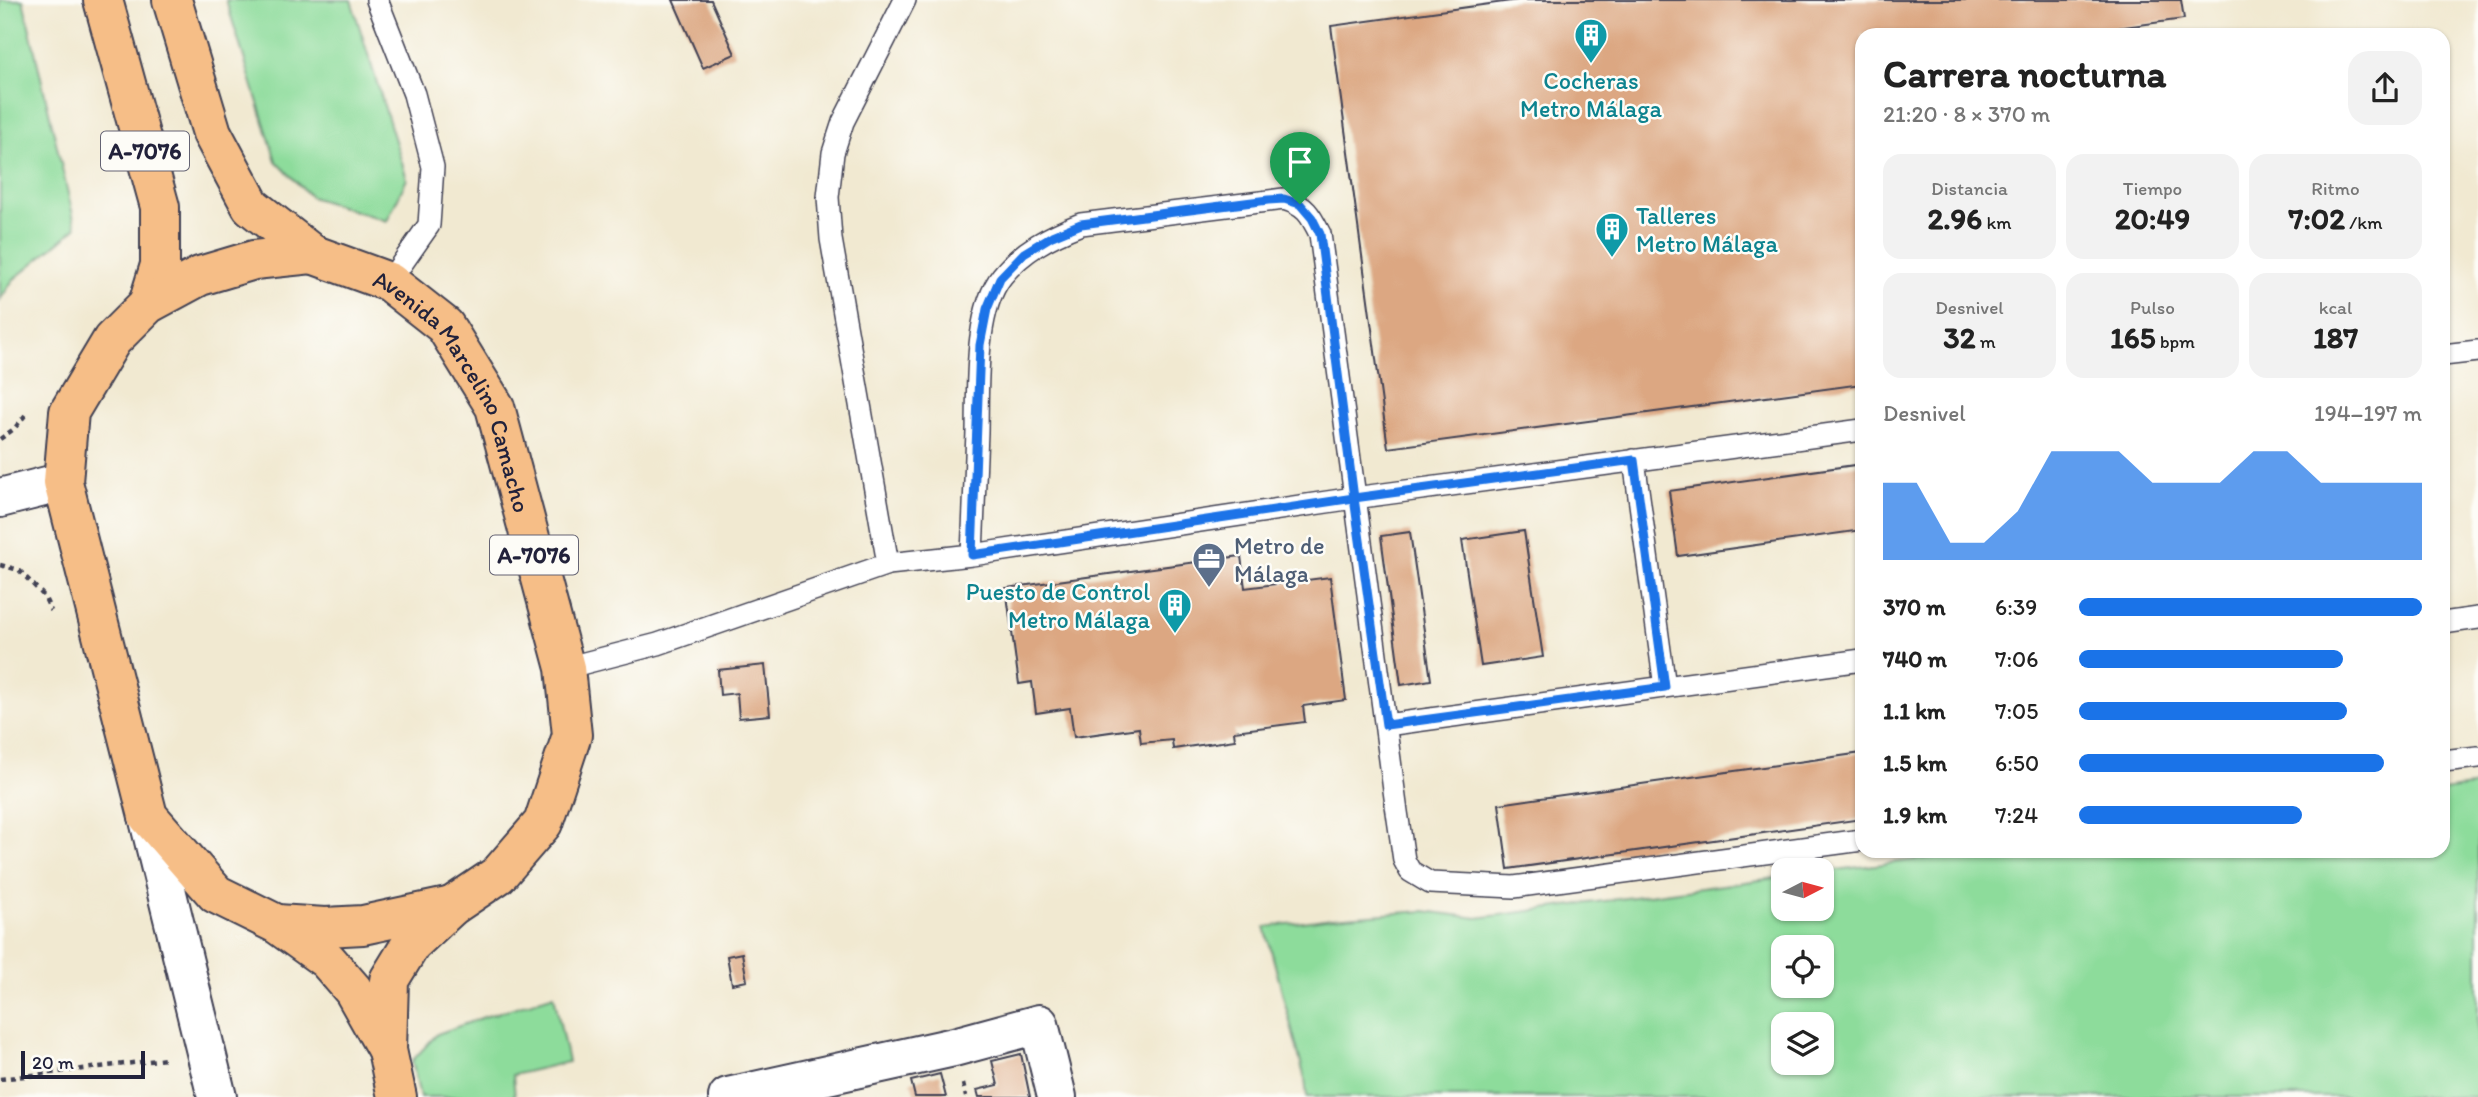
<!DOCTYPE html>
<html lang="es">
<head>
<meta charset="utf-8">
<style>
  :root { --surface:#fff; --page:#f2f2f2; --text:#222; --muted:#767676; --accent:#1a73e8 }
  body { margin:0; font-family:Itim,sans-serif; background:var(--page); color:var(--text); height:100vh; display:flex; flex-direction:column; font-size:26px; white-space:nowrap }
  * { box-sizing:border-box; margin:0 }
  p { font-size:23px; color:var(--muted) }
  .icon { flex:none; width:38px; height:38px; fill:none; stroke:currentColor; stroke-width:2; stroke-linecap:round; stroke-linejoin:round }
  .map { position:relative; flex:1; overflow:hidden }
  .panel { position:absolute; left:1855px; top:28px; width:595px; height:830px; display:flex; flex-direction:column; background:var(--surface); border-radius:21px; box-shadow:0 2px 5px #0004 }
  .panel>* { flex:none }
  .needle { width:46px; rotate:84deg }
  .buttons { position:absolute; left:1771px; top:858px; display:grid; gap:14px }
  .buttons a { display:grid; place-items:center; width:63px; height:63px; border-radius:14px; background:var(--surface); box-shadow:0 2px 5px #0004; font-size:35px }
  .scale { position:absolute; left:21px; bottom:18px; width:124px; box-sizing:border-box; padding-left:7px; border:4px solid #22223b; border-top:0; font-size:19px; line-height:24px; white-space:nowrap; color:#22223b; -webkit-text-stroke:5px #fdfcf7; paint-order:stroke }
  .pin { position:absolute; display:grid; place-items:center; width:60px; height:60px; color:#fff; margin:-72px -30px; border-radius:50% 50% 50% 0; rotate:-45deg; box-shadow:0 0 7px #0007 }
  .pin .icon { rotate:45deg }
  .round { display:grid; place-items:center; flex:none; width:74px; height:74px; border-radius:21px; background:var(--page) }
  .head { display:flex; align-items:center; justify-content:space-between; height:119px; padding:0 28px }
  h1 { font-size:38px; font-weight:700; line-height:52px }
  .metrics { display:grid; grid-template-columns:repeat(3,1fr); gap:10px; height:119px; padding:7px 28px }
  .metrics div { display:grid; align-content:center; border-radius:18px; background:var(--page); text-align:center }
  .metrics b { font-size:30px; font-weight:700 }
  .metrics small { font-size:19px; font-weight:400 }
  .metrics p { font-size:19px }
  .chart { height:196px; padding:14px 28px }
  .chart p { display:flex; justify-content:space-between }
  .chart svg { width:100%; height:126px; margin-top:7px; fill:var(--accent); opacity:.7 }
  ul { padding:0 28px; list-style:none; font-size:23px }
  li { display:grid; grid-template-columns:112px 84px 1fr; align-items:center; height:52px }
  li i { height:18px; border-radius:9px; background:var(--accent) }
  .map>svg:first-child { display:block }
  .green { fill:#8ddc9b; stroke:#587f6b; stroke-width:2; fill-rule:evenodd }
  .building { fill:#dca782 }
  .lines { fill:none; stroke-linecap:round; stroke-linejoin:round }
  .service-casing { stroke:#414052; stroke-width:24 }
  .minor-casing { stroke:#414052; stroke-width:42 }
  .primary-casing { stroke:#414052; stroke-width:42 }
  .path { stroke:#414052; stroke-width:4.5; stroke-dasharray:5 5; stroke-linecap:butt }
  .service { stroke:#fff; stroke-width:21 }
  .minor { stroke:#fff; stroke-width:38 }
  .primary { stroke:#f6be87; stroke-width:38 }
  .route-casing { stroke:#fff; stroke-width:14 }
  .route { stroke:#1a73e8; stroke-width:9 }
  .labels { text-anchor:middle; dominant-baseline:central; stroke-width:5; stroke-linejoin:round; paint-order:stroke }
  .shield { fill:#fdfcf7; stroke:#646373; stroke-width:2 }
  .shield-label { font-size:23px; font-weight:bold; fill:#22223b }
  .culture-label { font-size:24px; fill:#0d838f; stroke:#fdfcf7 }
  .street-label { font-size:24px; fill:#22223b; stroke:#fdfcf7 }
  .service-label { font-size:24px; fill:#4e5e75; stroke:#fdfcf7; text-anchor:start }
</style>
</head>
<body>
<div class="map">
<svg width="2478" height="1097" viewBox="0 0 2478 1097">
  <rect width="100%" height="100%" fill="#fdfcf7"/>
  <filter id="ink" filterUnits="userSpaceOnUse"><feTurbulence type="fractalNoise" baseFrequency=".0143" numOctaves="2"/><feDisplacementMap in="SourceGraphic" scale="14" xChannelSelector="R" yChannelSelector="G"/><feConvolveMatrix kernelMatrix="1 2 1 2 8 2 1 2 1" color-interpolation-filters="sRGB"/></filter>
  <filter id="wash" filterUnits="userSpaceOnUse"><feTurbulence type="fractalNoise" baseFrequency=".00686" numOctaves="4" result="noise"/><feDisplacementMap in="SourceGraphic" scale="28" xChannelSelector="R" yChannelSelector="G"/><feGaussianBlur stdDeviation="1.57" result="paint"/><feColorMatrix in="noise" values="0 0 0 0 0 0 0 0 0 0 0 0 0 0 0 0 0 1.4 0 .05"/><feComposite in="paint" operator="in"/></filter>
  <g filter="url(#wash)">
    <rect width="100%" height="100%" fill="#f1e9d1"/>
    <path class="green" d="M 0,0 L 23,0 L 76,228 L 13,280 L 0,300 Z
      M 226,0 L 351,0 L 407,179 L 387,221 L 311,197 L 276,161 Z
      M 2478,786 L 2478,1097 L 1307,1097 L 1305,1079 L 1265,927 L 1332,918 L 1424,911 L 1477,918 L 1783,877 L 1783,908 L 1822,908 L 1822,872 L 1988,850 L 2443,850 L 2443,791 ZM 1783,947 L 1822,947 L 1822,985 L 1783,985 ZM 1783,1024 L 1822,1024 L 1822,1062 L 1783,1062 Z
      M 554,995 L 568,1062 L 513,1075 L 515,1097 L 420,1097 L 412,1061 L 437,1034 L 484,1017 Z"/>
    <g id="blocks">
      <path class="building" d="M 673,0 L 711,0 L 735,54 L 703,68 Z
        M 1518,0 L 2181,0 L 2184,19 L 2065,35 L 1862,35 L 1862,384 L 1388,448 L 1331,26 Z
        M 1862,464 L 1862,530 L 1678,556 L 1669,491 Z
        M 1524,531 L 1543,657 L 1481,666 L 1462,540 Z
        M 1410,532 L 1431,680 L 1401,685 L 1381,536 Z
        M 1241,556 L 1245,588 L 1330,577 L 1346,700 L 1303,706 L 1305,722 L 1234,731 L 1235,740 L 1173,749 L 1172,740 L 1141,743 L 1139,728 L 1074,737 L 1070,708 L 1036,713 L 1032,682 L 1019,684 L 1006,588 Z
        M 765,665 L 770,715 L 739,718 L 737,693 L 720,695 L 718,670 Z
        M 1862,753 L 1862,819 L 1508,869 L 1499,804 Z
        M 742,953 L 747,981 L 732,984 L 727,956 Z
        M 1021,1054 L 1030,1097 L 979,1097 L 977,1090 L 998,1085 L 992,1061 Z
        M 940,1074 L 946,1097 L 915,1097 L 911,1081 Z"/>
    </g>
  </g>
  <g filter="url(#ink)">
    <use href="#blocks" fill-opacity="0" stroke="#414052" stroke-width="2"/>
    <g class="lines">
      <defs>
        <path id="service" d="M 377,0 L 414,94 L 433,167 L 429,225 L 389,282
          M 2443,355 L 2478,351
          M 1634,460 L 1665,687
          M 972,555 C 974,514 975,473 977,432 C 978,389 974,311 1002,276 C 1023,250 1050,236 1081,224 L 1284,199 C 1306,206 1310,214 1320,234 L 1396,805 L 1404,860 L 1410,871 L 1430,883 L 1514,887 L 1862,840
          M 888,564 L 831,239 L 828,197 L 833,153 L 843,122 L 905,0
          M 2443,623 L 2478,618
          M 565,668 L 658,644 L 888,564 L 972,555 L 1354,498 L 1862,430
          M 1386,725 L 1862,660
          M 2443,761 L 2478,757"/>
        <path id="minor" d="M 0,498 L 63,482
          M 148,816 L 217,1097
          M 728,1097 L 954,1047 L 1039,1024 L 1057,1097"/>
        <g id="primary">
          <path d="M 103,0 L 160,207 L 160,265 L 148,304"/>
          <path id="s1" d="M 172,0 L 212,133 L 251,206 L 312,254 L 389,282 L 445,326 L 495,407 L 565,668 L 572,735 L 543,823 L 498,875 L 452,906 L 411,944 L 389,980 L 387,1050 L 397,1097"/>
          <path d="M 312,254 L 254,260 L 200,276 L 148,304 L 112,340 L 69,412 L 63,482 L 148,816 L 216,894 L 277,924 L 327,960 L 353,990 L 387,1050"/>
          <path d="M 277,924 L 325,927 L 363,925 L 452,906"/>
        </g>
      </defs>
      <use href="#service" class="service-casing"/>
      <use href="#minor" class="minor-casing"/>
      <use href="#primary" class="primary-casing"/>
      <path class="path" d="M 0,439 L 14,429 L 27,413
        M 0,565 L 19,570 L 44,596 L 51,611
        M 0,1079 L 166,1059
        M 963,1084 L 966,1097"/>
      <use href="#service" class="service"/>
      <use href="#minor" class="minor"/>
      <use href="#primary" class="primary"/>
    </g>
  </g>
  <g class="lines" filter="url(#ink)">
    <defs>
      <path id="route" d="M 1300,204 L 1284,199 L 1268,200 L 1081,224 L 1052,236 L 1024,253 L 1000,278 L 987,309 L 980,345 L 972,555 L 1354,498 L 1386,725 L 1665,687 L 1634,460 L 1354,498 L 1320,234 L 1312,218 L 1300,204"/>
    </defs>
    <use href="#route" class="route-casing"/>
    <use href="#route" class="route"/>
  </g>
  <defs>
    <symbol id="building-pin" viewBox="-11 -11 22 30"><path d="M0 17L-7.5 6A9.5 9.5 0 1 1 7.5 6Z" fill="#0f9aa8" stroke="#fdfcf7"/><path d="M-4-6H4V6H1V3H-1V6H-4ZM-2.5-4.3h1.7v1.8h-1.7ZM.8-4.3h1.7v1.8H.8ZM-2.5-1h1.7V.8h-1.7ZM.8-1h1.7V.8H.8Z" fill="#fff"/></symbol>
    <symbol id="office-pin" viewBox="-11 -11 22 30"><path d="M0 17L-7.5 6A9.5 9.5 0 1 1 7.5 6Z" fill="#5c6f8a" stroke="#fdfcf7"/><path d="M-6-3h4V-5.5h4V-3h4V5H-6ZM-1-4.5V-3h2v-1.5ZM-6 0V1H6V0Z" fill="#fff"/></symbol>
  </defs>
  <g fill-rule="evenodd">
    <use href="#building-pin" x="1572" y="16" width="38" height="52"/>
    <use href="#building-pin" x="1593" y="210" width="38" height="52"/>
    <use href="#office-pin" x="1190" y="540" width="38" height="52"/>
    <use href="#building-pin" x="1156" y="586" width="38" height="52"/>
  </g>
  <g class="labels">
    <g class="shield">
      <rect x="101" y="131.5" width="88" height="39" rx="5"/>
      <rect x="490" y="535.5" width="88" height="39" rx="5"/>
    </g>
    <g class="shield-label">
      <text x="145" y="151">A-7076</text>
      <text x="534" y="555">A-7076</text>
    </g>
    <g class="culture-label">
      <text x="1591" y="80">Cocheras<tspan x="1591" dy="28">Metro Málaga</tspan></text>
      <text x="1636" y="215" text-anchor="start">Talleres<tspan x="1636" dy="28">Metro Málaga</tspan></text>
      <text x="1150" y="591" text-anchor="end">Puesto de Control<tspan x="1150" dy="28">Metro Málaga</tspan></text>
    </g>
    <g class="street-label">
      <text stroke="none"><textPath href="#s1" startOffset="511">Avenida Marcelino Camacho</textPath></text>
    </g>
    <g class="service-label">
      <text x="1234" y="545">Metro de<tspan x="1234" dy="28">Málaga</tspan></text>
    </g>
  </g>
</svg>
<div class="buttons">
<a><svg class="needle" viewBox="-14 -14 28 28"><path d="M0-13l5 13h-10z" fill="#e53935"/><path d="M0 13l5-13h-10z" fill="#767676"/></svg></a>
<a><svg class="icon" aria-label="locate" viewBox="0 0 24 24"><circle cx="12" cy="12" r="6"/><path d="M12 2v4M12 18v4M2 12h4M18 12h4"/></svg></a>
<a><svg class="icon" aria-label="layers" viewBox="0 0 24 24"><path d="M12 4l9 5-9 5-9-5zM3 14l9 5 9-5"/></svg></a>
</div>
<div class="scale">20 m</div>
<div class="pin" style="left:1300px;top:204px;background:#1e9e55"><svg class="icon" aria-label="arrive" viewBox="0 0 24 24"><path d="M6 21V4h12l-3 4 3 4H6"/></svg></div>
<section class="panel">
<div class="head"><div><h1>Carrera nocturna</h1><p>21:20 · 8 × 370 m</p></div><a class="round"><svg class="icon" aria-label="share" viewBox="0 0 24 24"><path d="M12 15V3M7 8l5-5 5 5M5 13v7h14v-7"/></svg></a></div>
<div class="metrics">
<div><p>Distancia</p><b>2.96<small> km</small></b></div>
<div><p>Tiempo</p><b>20:49</b></div>
<div><p>Ritmo</p><b>7:02<small> /km</small></b></div>
</div>
<div class="metrics">
<div><p>Desnivel</p><b>32<small> m</small></b></div>
<div><p>Pulso</p><b>165<small> bpm</small></b></div>
<div><p>kcal</p><b>187</b></div>
</div>
<div class="chart"><p><span>Desnivel</span>194–197 m</p>
<svg viewBox="0 0 160 44" preserveAspectRatio="none"><path d="M0 44V17L10 17L20 38L30 38L40 27L50 6L60 6L70 6L80 17L90 17L100 17L110 6L120 6L130 17L140 17L150 17L160 17V44z"/></svg>
</div>
<ul>
<li><b>370 m</b>6:39<i style="width:100%"></i></li>
<li><b>740 m</b>7:06<i style="width:77%"></i></li>
<li><b>1.1 km</b>7:05<i style="width:78%"></i></li>
<li><b>1.5 km</b>6:50<i style="width:89%"></i></li>
<li><b>1.9 km</b>7:24<i style="width:65%"></i></li>
</ul>
</section>
</div>
</body>
</html>
